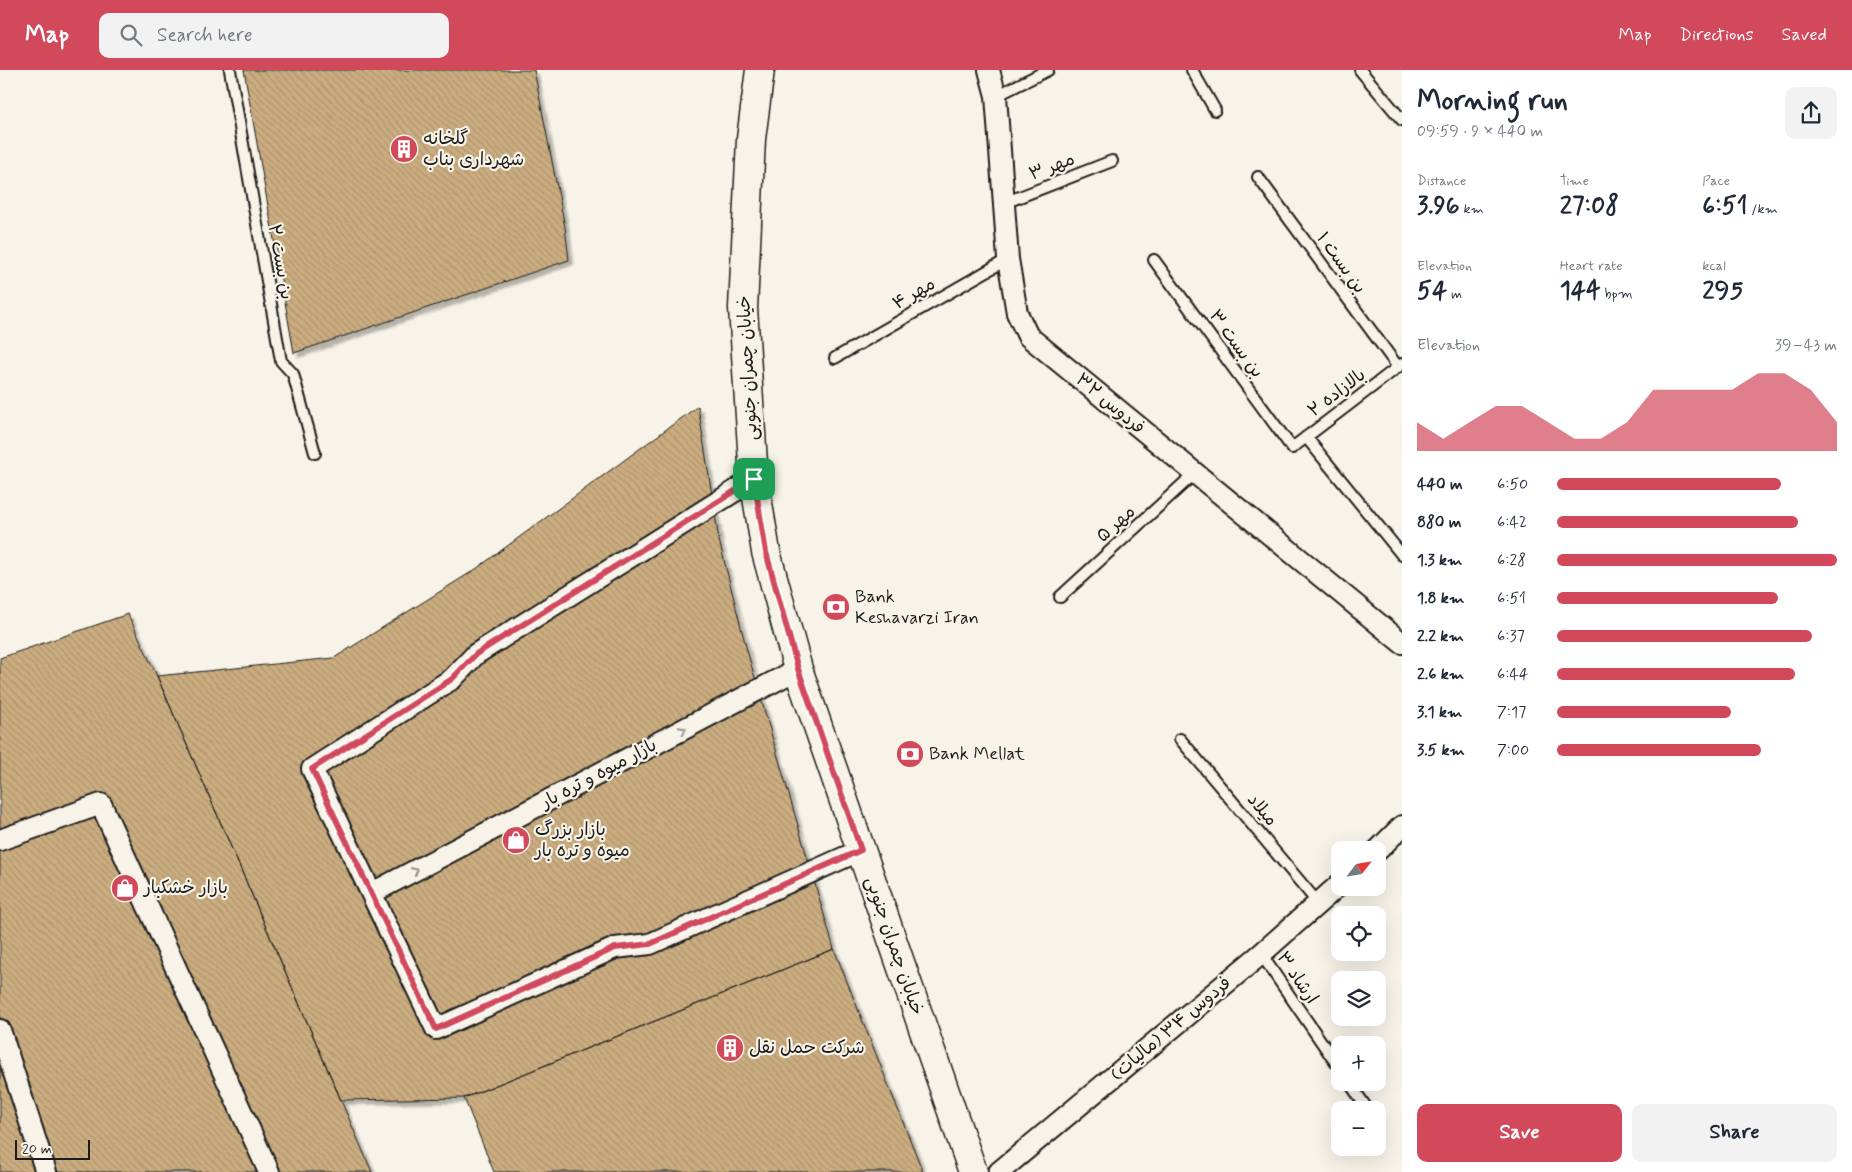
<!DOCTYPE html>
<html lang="en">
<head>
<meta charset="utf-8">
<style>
  :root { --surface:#fff; --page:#f2f2f3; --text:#1f2937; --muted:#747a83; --accent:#d1495b }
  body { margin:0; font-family:Mynerve,"Playpen Sans Arabic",sans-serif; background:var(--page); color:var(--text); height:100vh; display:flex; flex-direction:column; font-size:19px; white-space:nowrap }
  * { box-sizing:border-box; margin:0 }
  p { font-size:16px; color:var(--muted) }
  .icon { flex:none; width:28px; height:28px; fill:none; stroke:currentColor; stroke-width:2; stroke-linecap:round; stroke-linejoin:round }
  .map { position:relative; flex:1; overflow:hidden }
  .panel { display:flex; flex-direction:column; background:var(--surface); width:450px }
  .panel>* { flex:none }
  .needle { width:32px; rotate:59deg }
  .buttons { position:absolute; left:1331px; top:771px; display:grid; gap:10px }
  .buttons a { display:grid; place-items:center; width:55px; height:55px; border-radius:10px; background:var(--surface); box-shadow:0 5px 20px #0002; font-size:25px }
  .scale { position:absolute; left:15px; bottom:12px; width:75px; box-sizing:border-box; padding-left:5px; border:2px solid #1c1c1c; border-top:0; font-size:14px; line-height:18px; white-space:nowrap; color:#1c1c1c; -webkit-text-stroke:4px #f7f3e8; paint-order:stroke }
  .pin { position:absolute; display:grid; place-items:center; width:42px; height:42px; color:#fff; margin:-21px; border-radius:10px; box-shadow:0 2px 8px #0006 }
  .round { display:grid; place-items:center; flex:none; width:52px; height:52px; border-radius:10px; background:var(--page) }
  .overview { display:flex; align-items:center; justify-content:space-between; height:85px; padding:0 15px }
  h1 { font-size:28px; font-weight:700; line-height:38px }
  .stats { display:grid; grid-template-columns:repeat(3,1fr); gap:8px; height:85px; padding:5px 15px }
  .stats div { display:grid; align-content:center }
  .stats b { font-size:25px; font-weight:700 }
  .stats small { font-size:14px; font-weight:400 }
  .stats p { font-size:14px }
  .chart { height:140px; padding:10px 15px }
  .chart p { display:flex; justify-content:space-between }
  .chart svg { width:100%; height:90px; margin-top:5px; fill:var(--accent); opacity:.7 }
  .cta { display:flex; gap:10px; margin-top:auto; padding:10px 15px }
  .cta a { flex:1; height:58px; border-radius:10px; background:var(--accent); color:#fff; font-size:20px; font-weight:700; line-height:58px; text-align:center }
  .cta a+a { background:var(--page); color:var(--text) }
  ul { padding:0 15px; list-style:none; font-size:16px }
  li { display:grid; grid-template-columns:80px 60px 1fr; align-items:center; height:38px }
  li i { height:12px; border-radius:6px; background:var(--accent) }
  header { display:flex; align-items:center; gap:30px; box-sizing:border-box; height:70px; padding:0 25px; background:var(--accent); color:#fff }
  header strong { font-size:24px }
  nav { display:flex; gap:28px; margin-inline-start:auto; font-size:18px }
  .search { width:350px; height:45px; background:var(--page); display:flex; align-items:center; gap:12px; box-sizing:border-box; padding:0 18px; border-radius:10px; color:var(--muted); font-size:19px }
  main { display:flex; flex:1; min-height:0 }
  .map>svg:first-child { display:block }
  .building { fill:url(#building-back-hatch); stroke:#1c1c1c; filter:url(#shadow) }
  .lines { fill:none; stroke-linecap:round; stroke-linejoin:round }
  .lane-casing { stroke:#1c1c1c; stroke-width:14 }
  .street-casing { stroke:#1c1c1c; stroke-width:24 }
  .secondary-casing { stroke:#1c1c1c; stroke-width:31 }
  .lane { stroke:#f7f3e8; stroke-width:10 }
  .street { stroke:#f7f3e8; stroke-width:20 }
  .secondary { stroke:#f7f3e8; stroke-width:28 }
  .oneway { stroke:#94928c }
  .route-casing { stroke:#fff; stroke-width:10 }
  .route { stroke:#d1495b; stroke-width:6 }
  .labels { text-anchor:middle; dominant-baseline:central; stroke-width:4.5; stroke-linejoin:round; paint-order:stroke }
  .poi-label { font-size:18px; fill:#1c1c1c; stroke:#f7f3e8; text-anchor:start }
  .street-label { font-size:18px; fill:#1c1c1c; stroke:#f7f3e8 }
</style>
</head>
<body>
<header>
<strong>Map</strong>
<div class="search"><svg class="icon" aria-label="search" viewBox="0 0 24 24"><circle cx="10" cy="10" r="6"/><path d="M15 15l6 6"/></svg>Search here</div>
<nav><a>Map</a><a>Directions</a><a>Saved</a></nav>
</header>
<main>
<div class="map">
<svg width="1402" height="1102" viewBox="0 0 1402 1102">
  <defs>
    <pattern id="building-back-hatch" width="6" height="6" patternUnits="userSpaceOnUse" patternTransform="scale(1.25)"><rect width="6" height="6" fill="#cbad80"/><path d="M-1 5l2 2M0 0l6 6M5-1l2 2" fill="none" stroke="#ae946e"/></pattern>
    <filter id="shadow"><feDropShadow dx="4.5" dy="4.5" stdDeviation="1" flood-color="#0004"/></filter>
  </defs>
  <rect width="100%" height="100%" fill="#f7f3e8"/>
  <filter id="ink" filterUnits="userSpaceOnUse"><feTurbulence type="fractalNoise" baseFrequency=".02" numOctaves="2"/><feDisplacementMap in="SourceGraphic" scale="10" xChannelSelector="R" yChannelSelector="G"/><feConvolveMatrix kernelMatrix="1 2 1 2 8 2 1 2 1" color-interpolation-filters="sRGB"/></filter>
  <g filter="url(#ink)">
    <path class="building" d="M 244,0 L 534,0 L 565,157 L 569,190 L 294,283 Z
      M 698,336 L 719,470 L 746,577 L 834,879 L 464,1028 L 341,1030 L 157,606 L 334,588 L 476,499 Z
      M 128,544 L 157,606 L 372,1102 L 0,1102 L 0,588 Z
      M 834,879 L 923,1102 L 494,1102 L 464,1028 Z"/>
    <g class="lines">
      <defs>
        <path id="lane" d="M 230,0 L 281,291 L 293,304 L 315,383
          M 1192,0 L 1215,40
          M 1360,0 L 1402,50
          M 996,26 L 1048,0
          M 1258,107 L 1398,297
          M 1004,133 L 1112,91
          M 1154,190 L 1292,378 L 1402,294
          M 835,288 L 1008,189
          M 1306,367 L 1402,485
          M 1060,527 L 1194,404
          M 1180,669 L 1318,833
          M 1261,884 L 1340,999
          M 1349,1012 L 1366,1037"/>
        <path id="street" d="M 989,0 L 996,26 L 1008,189 L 1017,243 L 1028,266 L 1402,573
          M 754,409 L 476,584 L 452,609 L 312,699 L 436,959 L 615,878 L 650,874 L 861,780
          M 0,770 L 101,734 L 269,1102
          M 1378,780 L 1402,756
          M 372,823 L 798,599
          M 0,960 L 46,1102
          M 999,1102 L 1261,884 L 1340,814"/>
        <path id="secondary" d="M 760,0 L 751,69 L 743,238 L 754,409 L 766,482 L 798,599 L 973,1102"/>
      </defs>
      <use href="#lane" class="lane-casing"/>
      <use href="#street" class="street-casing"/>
      <use href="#secondary" class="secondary-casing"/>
      <use href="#lane" class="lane"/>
      <use href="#street" class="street"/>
      <use href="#secondary" class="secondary"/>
    </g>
    <defs><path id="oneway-chevron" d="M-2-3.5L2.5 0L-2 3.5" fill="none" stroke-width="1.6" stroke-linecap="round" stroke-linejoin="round" transform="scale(1.25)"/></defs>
    <g class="oneway">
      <use href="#oneway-chevron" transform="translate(683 660) rotate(-28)"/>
      <use href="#oneway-chevron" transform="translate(415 801) rotate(-28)"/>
    </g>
  </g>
  <g class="lines" filter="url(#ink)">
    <defs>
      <path id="route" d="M 754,409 L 766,482 L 798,599 L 861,780 L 650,874 L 615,878 L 436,959 L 312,699 L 452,609 L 476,584 Z"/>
    </defs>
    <use href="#route" class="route-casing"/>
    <use href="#route" class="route"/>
  </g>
  <defs>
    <symbol id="building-disc" viewBox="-11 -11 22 22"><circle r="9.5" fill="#d1495b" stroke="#f7f3e8"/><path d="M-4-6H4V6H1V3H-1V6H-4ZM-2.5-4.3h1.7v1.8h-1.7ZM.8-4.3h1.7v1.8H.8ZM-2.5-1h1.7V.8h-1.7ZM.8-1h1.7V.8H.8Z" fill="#fff"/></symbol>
    <symbol id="bank-disc" viewBox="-11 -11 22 22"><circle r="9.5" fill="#d1495b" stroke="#f7f3e8"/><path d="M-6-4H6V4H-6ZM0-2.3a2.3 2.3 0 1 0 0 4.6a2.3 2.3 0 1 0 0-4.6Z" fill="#fff"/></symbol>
    <symbol id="shop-disc" viewBox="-11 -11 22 22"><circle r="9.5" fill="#d1495b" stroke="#f7f3e8"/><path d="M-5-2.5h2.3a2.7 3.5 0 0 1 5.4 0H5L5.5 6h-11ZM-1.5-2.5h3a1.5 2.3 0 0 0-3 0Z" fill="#fff"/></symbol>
  </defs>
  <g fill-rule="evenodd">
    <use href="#building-disc" x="388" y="63" width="32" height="32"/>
    <use href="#bank-disc" x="820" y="521" width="32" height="32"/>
    <use href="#bank-disc" x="894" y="668" width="32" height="32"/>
    <use href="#shop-disc" x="500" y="754" width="32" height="32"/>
    <use href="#shop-disc" x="109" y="802" width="32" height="32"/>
    <use href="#building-disc" x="714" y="962" width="32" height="32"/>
  </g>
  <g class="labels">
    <g class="poi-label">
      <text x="423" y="69">گلخانه<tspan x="423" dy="21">شهرداری بناب</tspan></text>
      <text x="855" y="527">Bank<tspan x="855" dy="21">Keshavarzi Iran</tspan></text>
      <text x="929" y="684">Bank Mellat</text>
      <text x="535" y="760">بازار بزرگ<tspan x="535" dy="21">میوه و تره بار</tspan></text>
      <text x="144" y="818">بازار خشکبار</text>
      <text x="749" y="978">شرکت حمل نقل</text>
    </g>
    <g class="street-label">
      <text transform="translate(1052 97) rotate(-21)">مهر ۳</text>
      <text transform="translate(280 192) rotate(80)">بن بست ۲</text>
      <text transform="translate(1341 193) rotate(54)">بن بست ۱</text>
      <text transform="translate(914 224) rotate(-30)">مهر ۴</text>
      <text transform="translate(1236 274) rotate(54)">بن بست ۳</text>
      <text transform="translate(748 298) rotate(-93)">خیابان چمران جنوبی</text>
      <text transform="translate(1337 323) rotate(-37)">بالازاده ۲</text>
      <text transform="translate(1110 334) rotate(40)">فردوس ۳۲</text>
      <text transform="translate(1116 454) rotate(-42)">مهر ۵</text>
      <text transform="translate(599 704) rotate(-28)">بازار میوه و تره بار</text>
      <text transform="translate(1262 740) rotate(50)">میلاد</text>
      <text transform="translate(894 876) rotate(71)">خیابان چمران جنوبی</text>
      <text transform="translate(1297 908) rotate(56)">ارشاد ۳</text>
      <text transform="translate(1171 959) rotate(-40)">فردوس ۳۴ (مالیات)</text>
    </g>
  </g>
</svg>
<div class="buttons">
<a><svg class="needle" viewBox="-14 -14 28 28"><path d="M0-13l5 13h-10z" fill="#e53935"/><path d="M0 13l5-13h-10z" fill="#747a83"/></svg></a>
<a><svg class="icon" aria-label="locate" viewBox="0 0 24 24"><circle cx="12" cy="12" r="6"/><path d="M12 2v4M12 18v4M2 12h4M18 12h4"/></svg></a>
<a><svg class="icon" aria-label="layers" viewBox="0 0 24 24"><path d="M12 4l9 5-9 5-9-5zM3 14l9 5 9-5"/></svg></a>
<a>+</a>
<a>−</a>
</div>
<div class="scale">20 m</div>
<div class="pin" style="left:754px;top:409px;background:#1e9e55"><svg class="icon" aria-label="arrive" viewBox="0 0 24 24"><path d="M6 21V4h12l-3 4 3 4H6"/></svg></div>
</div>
<section class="panel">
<div class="overview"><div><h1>Morning run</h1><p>09:59 · 9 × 440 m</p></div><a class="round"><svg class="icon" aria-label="share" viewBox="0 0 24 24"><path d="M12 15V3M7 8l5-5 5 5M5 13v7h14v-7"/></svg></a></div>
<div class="stats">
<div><p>Distance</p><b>3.96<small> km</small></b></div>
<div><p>Time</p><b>27:08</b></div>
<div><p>Pace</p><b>6:51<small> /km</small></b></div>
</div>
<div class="stats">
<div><p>Elevation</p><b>54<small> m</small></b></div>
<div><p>Heart rate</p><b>144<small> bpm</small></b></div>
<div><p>kcal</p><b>295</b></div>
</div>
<div class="chart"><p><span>Elevation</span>39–43 m</p>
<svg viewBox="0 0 160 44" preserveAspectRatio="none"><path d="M0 44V30L10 38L20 30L30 22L40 22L50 30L60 38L70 38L80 30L90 14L100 14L110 14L120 14L130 6L140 6L150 14L160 30V44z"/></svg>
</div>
<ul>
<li><b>440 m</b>6:50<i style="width:80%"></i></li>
<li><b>880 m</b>6:42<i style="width:86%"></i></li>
<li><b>1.3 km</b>6:28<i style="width:100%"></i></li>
<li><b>1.8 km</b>6:51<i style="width:79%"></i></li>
<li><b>2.2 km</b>6:37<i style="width:91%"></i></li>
<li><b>2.6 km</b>6:44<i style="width:85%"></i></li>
<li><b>3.1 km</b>7:17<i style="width:62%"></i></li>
<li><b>3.5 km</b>7:00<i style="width:73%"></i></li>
</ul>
<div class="cta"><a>Save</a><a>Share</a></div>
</section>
</main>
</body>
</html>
